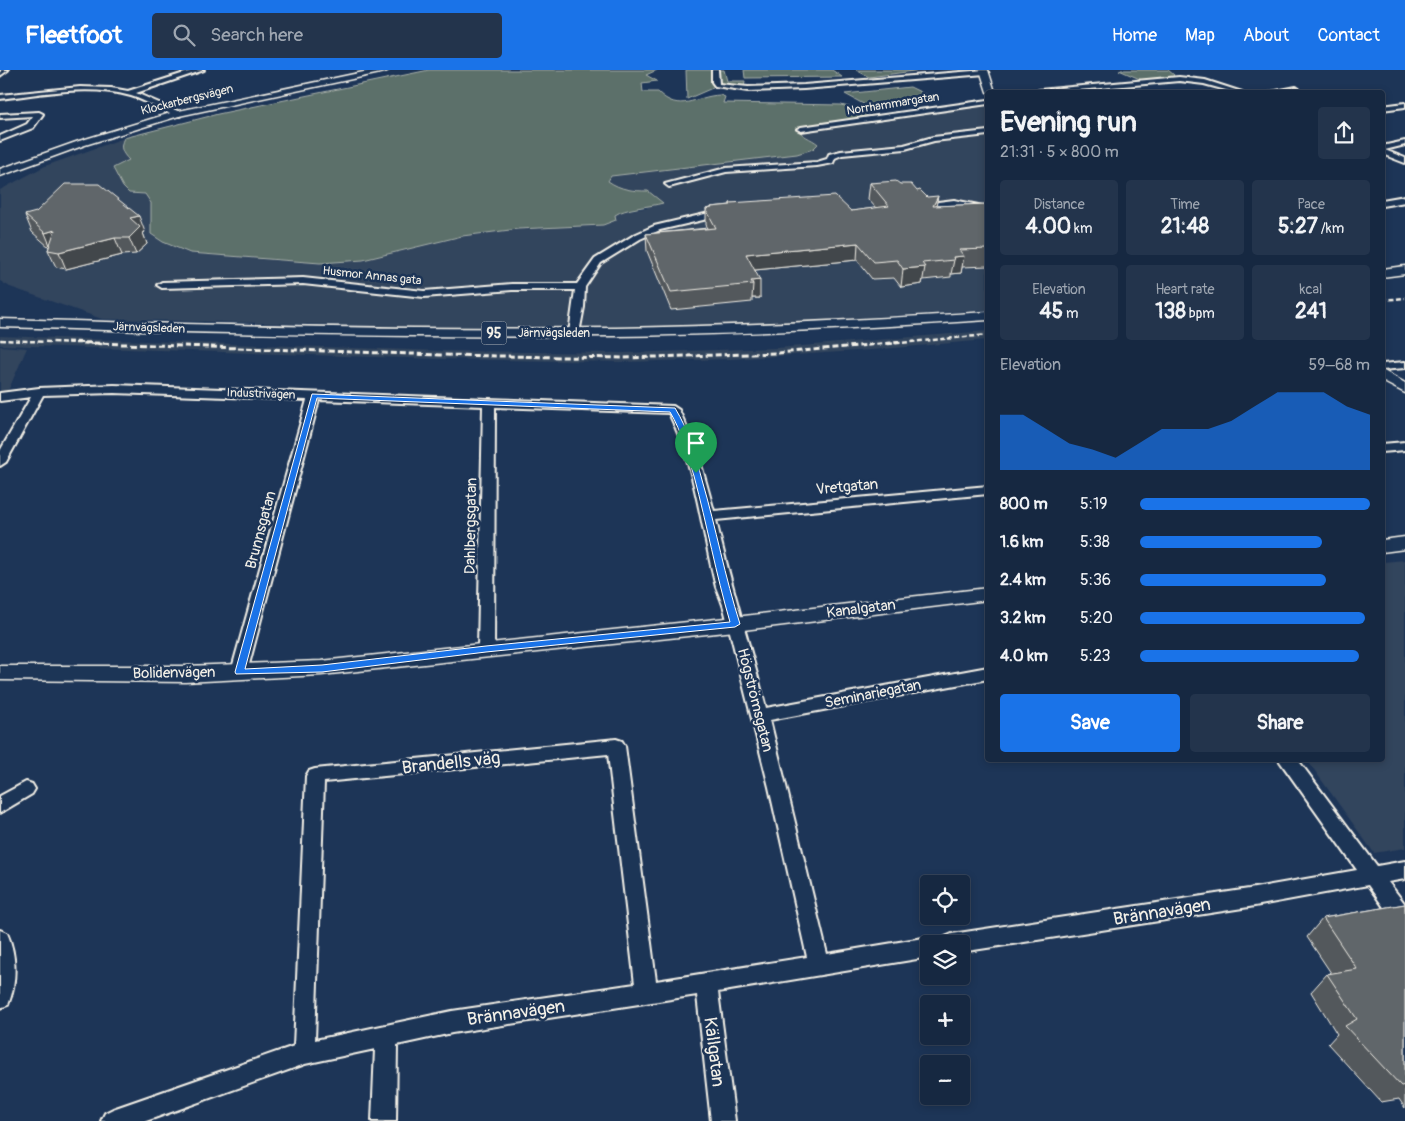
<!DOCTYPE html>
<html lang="en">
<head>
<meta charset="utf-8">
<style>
  :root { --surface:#162841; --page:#23344c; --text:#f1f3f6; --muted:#9ea6b1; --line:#35445a; --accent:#1a73e8 }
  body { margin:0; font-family:Pangolin,sans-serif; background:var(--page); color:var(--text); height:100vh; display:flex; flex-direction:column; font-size:19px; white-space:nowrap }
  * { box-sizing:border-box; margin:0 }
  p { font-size:16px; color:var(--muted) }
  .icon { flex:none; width:28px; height:28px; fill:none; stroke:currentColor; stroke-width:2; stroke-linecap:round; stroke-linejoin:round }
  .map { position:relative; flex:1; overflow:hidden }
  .sheet { position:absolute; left:985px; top:20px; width:400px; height:672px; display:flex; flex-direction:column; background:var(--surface); border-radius:5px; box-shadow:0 2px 8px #0003,0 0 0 1px var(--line) }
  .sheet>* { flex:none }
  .controls { position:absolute; left:920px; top:805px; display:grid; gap:10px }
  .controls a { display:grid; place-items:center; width:50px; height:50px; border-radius:5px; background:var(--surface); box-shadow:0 2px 8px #0003,0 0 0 1px var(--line); font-size:25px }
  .pin { position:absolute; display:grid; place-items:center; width:42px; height:42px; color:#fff; margin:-51px -21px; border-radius:50% 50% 50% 0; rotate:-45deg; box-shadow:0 0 5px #0007 }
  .pin .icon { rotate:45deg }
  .round { display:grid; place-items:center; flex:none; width:52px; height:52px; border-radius:5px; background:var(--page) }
  .overview { display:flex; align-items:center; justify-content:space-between; height:85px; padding:0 15px }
  h1 { font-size:28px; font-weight:800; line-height:38px }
  .stats { display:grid; grid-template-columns:repeat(3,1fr); gap:8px; height:85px; padding:5px 15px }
  .stats div { display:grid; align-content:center; border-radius:5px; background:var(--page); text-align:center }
  .stats b { font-size:21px; font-weight:800 }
  .stats small { font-size:14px; font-weight:400 }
  .stats p { font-size:14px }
  .chart { height:140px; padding:10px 15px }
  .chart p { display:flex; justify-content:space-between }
  .chart svg { width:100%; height:90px; margin-top:5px; fill:var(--accent); opacity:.7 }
  .cta { display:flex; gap:10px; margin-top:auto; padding:10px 15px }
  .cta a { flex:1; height:58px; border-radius:5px; background:var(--accent); color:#fff; font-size:20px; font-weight:800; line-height:58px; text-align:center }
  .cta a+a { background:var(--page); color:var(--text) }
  ul { padding:0 15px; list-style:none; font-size:16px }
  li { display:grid; grid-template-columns:80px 60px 1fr; align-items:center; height:38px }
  li i { height:12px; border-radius:6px; background:var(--accent) }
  header { display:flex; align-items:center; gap:30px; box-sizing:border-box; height:70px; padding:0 25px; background:var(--accent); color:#fff }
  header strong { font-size:24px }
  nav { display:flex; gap:28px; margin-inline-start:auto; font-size:18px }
  .search { width:350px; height:45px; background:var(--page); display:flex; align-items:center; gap:12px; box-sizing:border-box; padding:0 18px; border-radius:5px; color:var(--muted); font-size:19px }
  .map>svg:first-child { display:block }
  .built { fill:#31445d }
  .green { fill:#5b6f6a; stroke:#a8b0a9 }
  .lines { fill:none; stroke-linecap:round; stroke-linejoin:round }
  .minor-casing { stroke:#f4f1e8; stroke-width:4 }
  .major-casing { stroke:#f4f1e8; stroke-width:3 }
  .minor { fill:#1d3557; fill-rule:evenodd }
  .major { fill:#1d3557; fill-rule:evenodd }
  .rail-far1 { stroke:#f4f1e8; stroke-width:2.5; stroke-dasharray:5 2.5; stroke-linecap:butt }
  .rail { stroke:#f4f1e8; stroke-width:3; stroke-dasharray:6 3; stroke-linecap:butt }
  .wall { fill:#53585c; stroke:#f4f1e8 }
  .shaded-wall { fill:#43474b; stroke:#f4f1e8 }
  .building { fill:#60666b; stroke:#f4f1e8 }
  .route { fill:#1a73e8; stroke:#fff; fill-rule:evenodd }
  .labels { text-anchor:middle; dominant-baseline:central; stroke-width:5; stroke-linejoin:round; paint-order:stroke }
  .far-street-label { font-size:12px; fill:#f4f1e8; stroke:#1d3557 }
  .shield { fill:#1d3557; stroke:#b4b9bc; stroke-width:1 }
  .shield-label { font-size:14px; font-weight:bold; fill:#f4f1e8 }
  .street-label { font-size:15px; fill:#f4f1e8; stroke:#1d3557 }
  .near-street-label { font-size:18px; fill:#f4f1e8; stroke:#1d3557 }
</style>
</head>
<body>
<header>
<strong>Fleetfoot</strong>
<div class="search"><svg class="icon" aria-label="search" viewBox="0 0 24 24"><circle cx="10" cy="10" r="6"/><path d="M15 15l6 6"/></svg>Search here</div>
<nav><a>Home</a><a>Map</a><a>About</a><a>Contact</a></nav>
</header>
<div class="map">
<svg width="1405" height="1051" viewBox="0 0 1405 1051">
  <rect width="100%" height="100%" fill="#1d3557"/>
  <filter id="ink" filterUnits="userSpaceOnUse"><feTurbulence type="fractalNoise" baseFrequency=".02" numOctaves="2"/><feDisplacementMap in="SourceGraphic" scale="10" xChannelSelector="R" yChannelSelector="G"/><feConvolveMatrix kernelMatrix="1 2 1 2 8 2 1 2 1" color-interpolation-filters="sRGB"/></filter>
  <g filter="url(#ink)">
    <path class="built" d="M 983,31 L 987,36 L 987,240 L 765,254 L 630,257 L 415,257 L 102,249 L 10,217 L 0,211 L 0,120 L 45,96 L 124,68 L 121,73 L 129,90 L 113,98 L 129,123 L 145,124 L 151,133 L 151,164 L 163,172 L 190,183 L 320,193 L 363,190 L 462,166 L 518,159 L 584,156 L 621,141 L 647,138 L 648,121 L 631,121 L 617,118 L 608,111 L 611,106 L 726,91 L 812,69 L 803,66 L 797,58 Z
      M 987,261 L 987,270 L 871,280 L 731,289 L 623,292 L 438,289 L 0,275 L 0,266 L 442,281 L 624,283 L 777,278 Z
      M 0,276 L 27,278 L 8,321 L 0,322 Z
      M 1405,490 L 1405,778 L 1374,783 L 1307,690 L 1382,690 L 1383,492 Z"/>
    <path class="green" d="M 429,0 L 657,0 L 646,5 L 657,11 L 642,13 L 643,22 L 658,22 C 680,44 695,26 720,25 L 725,27 L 723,33 L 841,35 L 860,40 L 869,47 L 797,58 C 802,67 811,68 818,74 L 813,79 L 797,84 L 611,106 L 608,111 C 621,120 633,121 648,121 L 663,133 C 649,137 625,138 615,145 L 616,150 L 603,155 L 518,159 L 462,166 L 363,190 L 320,193 L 190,183 L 163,172 L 151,164 L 151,133 L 145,124 L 129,123 L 123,117 L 113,98 L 129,90 C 122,83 119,77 124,68 L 218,44 Z
      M 686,0 L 724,0 L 727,11 L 745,11 L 744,19 L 717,16 L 687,29 Z
      M 744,0 L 832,0 L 842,7 L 745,8 Z
      M 856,0 L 921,0 L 869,7 Z
      M 1119,0 L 1168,0 L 1174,5 L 1172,7 L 1142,10 Z
      M 910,17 L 933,28 L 869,37 L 845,24 Z"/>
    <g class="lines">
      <defs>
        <path id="minor" d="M 8,0 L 0,6 L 1,0 Z
          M 194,0 L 204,0 L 136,23 L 180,42 L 180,46 L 177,46 C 161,41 147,31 131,26 C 88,14 43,24 0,29 L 0,25 L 80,17 L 111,18 L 128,21 Z
          M 712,0 L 718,0 L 719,14 L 748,17 L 804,15 L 985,0 L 988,2 L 985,4 L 804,19 L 748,21 L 715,16 L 712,12 Z
          M 1179,7 L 1205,10 L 1242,22 L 1233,22 L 1204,14 L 1179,11 L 1056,22 L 1036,22 L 1039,20 Z
          M 1296,17 L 1299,19 L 1298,20 L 1271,22 Z
          M 988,30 L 988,34 L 801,61 L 797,59 L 801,57 Z
          M 1405,33 L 1405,37 L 1382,40 L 1382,36 Z
          M 39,42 L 43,44 L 33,58 L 0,71 L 0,66 L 27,54 L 33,46 L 0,48 L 0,44 Z
          M 988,61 L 988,65 L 934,71 L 905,79 L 842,85 L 835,88 L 833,93 L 817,96 L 726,102 L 669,117 L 665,114 L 726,98 L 817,92 L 827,89 L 829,84 L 841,81 L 904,75 L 933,67 Z
          M 1405,71 L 1405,75 L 1385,80 L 1405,88 L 1405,93 L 1382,84 L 1382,76 Z
          M 1405,126 L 1405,132 L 1382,136 L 1382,130 Z
          M 954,130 L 988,137 L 988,145 C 969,147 945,154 932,136 L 938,132 ZM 948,135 L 979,140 L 952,142 L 941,137 Z
          M 726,139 L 730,142 L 729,144 L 660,160 L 640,169 L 601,193 L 585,217 L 584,237 L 579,263 L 574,266 L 569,263 L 575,220 L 512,220 L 424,227 L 303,214 L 162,218 L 157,215 L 162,212 L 303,208 L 424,221 L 512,214 L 577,214 L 595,189 L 634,165 L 654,156 Z
          M 1405,292 L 1405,298 L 1382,300 L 1382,294 Z
          M 114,315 L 673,336 L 679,340 L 697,380 L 714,441 L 988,416 L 988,424 L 716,450 C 730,513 750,575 766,638 L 988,597 L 988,609 L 770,650 L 827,884 L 929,867 L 936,870 L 938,874 L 929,874 L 929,887 L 718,922 L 735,1051 L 711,1051 L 697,925 L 452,963 L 397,975 L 396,1051 L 372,1051 L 375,979 L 305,994 L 146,1051 L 101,1051 L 105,1043 L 113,1039 L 294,976 L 306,706 L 309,701 L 315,699 L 616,669 L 622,671 L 625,676 L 656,911 L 807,887 L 769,717 L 725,542 C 723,533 719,525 716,517 C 701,458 696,398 669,343 L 495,337 L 494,579 L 492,583 L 486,585 L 480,583 L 478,579 L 483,336 L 319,330 L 247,602 L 245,606 L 239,608 L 233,606 L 231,602 L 307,330 L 114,323 L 43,325 L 6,392 L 0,396 L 0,381 L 31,327 L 0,331 L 0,323 L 39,318 ZM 608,684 L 635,914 L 452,941 L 315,970 L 324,712 Z
          M 1405,372 L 1405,380 L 1382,382 L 1382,374 Z
          M 1279,690 L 1298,690 L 1377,796 L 1405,791 L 1405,809 L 1388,812 L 1405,834 L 1405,859 L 1398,857 L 1368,815 L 1249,837 L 961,882 L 961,874 L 942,874 L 945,867 L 952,864 L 1249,819 L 1357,800 Z
          M 26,712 L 32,714 L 35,719 L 32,724 L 0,743 L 0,726 Z
          M 0,860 L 7,863 C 17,885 17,913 8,935 L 0,938 Z"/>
        <path id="major" d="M 373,0 L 389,0 L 385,2 L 179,46 L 85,75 L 0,106 L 0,99 L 79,71 L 174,42 Z
          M 980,0 L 988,0 L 995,22 L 987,22 Z
          M 1405,196 L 1405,204 L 1382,207 L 1382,199 Z
          M 988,242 L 988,250 C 864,258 740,265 616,266 C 410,268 205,263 0,257 L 0,249 C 205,255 410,260 616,258 C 740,256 864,250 988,242 Z
          M 1382,300 L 1405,313 L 1405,323 L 1382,311 Z
          M 1405,467 L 1405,479 L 1382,482 L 1382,470 Z
          M 988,518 L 988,530 L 735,561 L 321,605 L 185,612 L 0,610 L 0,596 L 185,596 L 321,591 L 735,547 Z"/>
      </defs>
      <use href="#minor" class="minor-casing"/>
      <use href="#major" class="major-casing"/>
      <use href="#minor" class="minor"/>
      <use href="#major" class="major"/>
      <path class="rail-far1" d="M 1382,230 L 1405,228
        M 0,270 L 104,274
        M 888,274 L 988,265"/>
      <path class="rail" d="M 67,272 L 440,285 L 624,288 L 778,283 L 903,272"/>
    </g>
    <path class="wall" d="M 870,113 L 900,114 L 917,121 L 936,136 L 988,134 L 988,196 L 962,197 L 961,203 L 951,204 L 951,207 L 923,210 L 922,214 L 901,217 L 894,208 L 872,209 L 857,190 L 755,200 L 760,228 L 752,228 L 752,232 L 671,240 L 647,181 L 646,164 L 708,158 L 706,155 L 706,139 L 711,138 L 711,137 L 730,135 L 730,133 L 851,141 L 876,138 L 868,129 Z
      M 25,145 L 145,162 L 143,163 L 147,174 L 136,184 L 122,185 L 66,199 L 56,197 L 48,180 L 49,177 L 32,162 Z
      M 1405,834 L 1405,1038 L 1399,1029 L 1381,1032 L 1328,974 L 1337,964 L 1311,922 L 1327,904 L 1331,903 L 1307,867 L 1323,848 Z"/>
    <path class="shaded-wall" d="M 938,126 L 935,142 L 933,136 Z
      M 139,146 L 145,162 L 143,163 L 147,174 L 136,184 L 129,168 L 130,148 Z
      M 55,160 L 52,180 L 45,163 Z
      M 115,168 L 122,185 L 66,199 L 59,182 Z
      M 858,173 L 857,190 L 745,201 L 746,184 Z
      M 964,186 L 961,203 L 951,204 L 954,190 L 953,187 Z
      M 925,197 L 922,214 L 901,217 L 903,199 Z
      M 760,210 L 760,228 L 752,228 L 753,214 L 751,211 Z"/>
    <path class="building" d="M 896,111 L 900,114 L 911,114 L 917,121 L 920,120 L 927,127 L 938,126 L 933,136 L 988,134 L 988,179 L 959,180 L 964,186 L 953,187 L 954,190 L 922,193 L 925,197 L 903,199 L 897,190 L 874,192 L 858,173 L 746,184 L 760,210 L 751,211 L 753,214 L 671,222 L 646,164 L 716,158 L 706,139 L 712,138 L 711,137 L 731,135 L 730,133 L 835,126 L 851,141 L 889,136 L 870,113 Z
      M 65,114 L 99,114 L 139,146 L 130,148 L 140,157 L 129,168 L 115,168 L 59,182 L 48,180 L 55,160 L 45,163 L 25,145 L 36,142 Z
      M 1405,834 L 1405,1015 L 1401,1016 L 1345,956 L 1357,949 L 1327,904 L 1357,899 L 1323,848 Z"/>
  </g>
  <path class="route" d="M 312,324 L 675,338 C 689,361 695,384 702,410 C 716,458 725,507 740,554 L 735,557 L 486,582 L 322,602 L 236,604 L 235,602 ZM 317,328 L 670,342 C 682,362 687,384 694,406 C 707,455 716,504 730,552 L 486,576 L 322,595 L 245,599 Z"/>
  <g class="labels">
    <g class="far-street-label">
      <text transform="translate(187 30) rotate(-14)">Klockarbergsvägen</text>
      <text transform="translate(893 34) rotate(-9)">Norrhammargatan</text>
      <text transform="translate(372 206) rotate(6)">Husmor Annas gata</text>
      <text transform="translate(149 258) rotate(2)">Järnvägsleden</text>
      <text x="554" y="263">Järnvägsleden</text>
      <text transform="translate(261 324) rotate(2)">Industrivägen</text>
    </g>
    <rect class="shield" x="481.5" y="251.5" width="25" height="23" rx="4"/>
    <g class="shield-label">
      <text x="494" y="263">95</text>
    </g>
    <g class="street-label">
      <text transform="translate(847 417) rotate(-5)">Vretgatan</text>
      <text transform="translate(471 456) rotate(-89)">Dahlbergsgatan</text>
      <text transform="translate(261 460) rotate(-75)">Brunnsgatan</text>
      <text transform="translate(861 539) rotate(-7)">Kanalgatan</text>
      <text transform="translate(174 603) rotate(-1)">Bolidenvägen</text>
      <text transform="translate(873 624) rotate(-11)">Seminariegatan</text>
      <text transform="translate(755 630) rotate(76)">Högströmsgatan</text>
    </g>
    <g class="near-street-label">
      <text transform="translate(451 693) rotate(-6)">Brandells väg</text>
      <text transform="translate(1162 842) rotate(-9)">Brännavägen</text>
      <text transform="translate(516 943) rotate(-8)">Brännavägen</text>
      <text transform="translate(714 982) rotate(83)">Källgatan</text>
    </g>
  </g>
</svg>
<div class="controls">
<a><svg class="icon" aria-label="locate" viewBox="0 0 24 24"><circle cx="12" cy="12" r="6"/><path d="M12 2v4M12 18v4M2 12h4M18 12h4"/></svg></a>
<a><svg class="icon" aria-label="layers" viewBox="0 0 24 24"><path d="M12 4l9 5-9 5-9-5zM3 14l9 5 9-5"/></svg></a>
<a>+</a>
<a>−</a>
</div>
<div class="pin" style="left:696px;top:403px;background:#1e9e55"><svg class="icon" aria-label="arrive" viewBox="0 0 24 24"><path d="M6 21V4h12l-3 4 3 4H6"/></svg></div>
<section class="sheet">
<div class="overview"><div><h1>Evening run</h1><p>21:31 · 5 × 800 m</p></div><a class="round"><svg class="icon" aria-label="share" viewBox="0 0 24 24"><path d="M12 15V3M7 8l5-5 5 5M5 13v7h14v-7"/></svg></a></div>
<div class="stats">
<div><p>Distance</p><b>4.00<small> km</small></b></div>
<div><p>Time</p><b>21:48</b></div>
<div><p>Pace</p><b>5:27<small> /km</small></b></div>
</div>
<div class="stats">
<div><p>Elevation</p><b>45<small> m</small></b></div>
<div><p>Heart rate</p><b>138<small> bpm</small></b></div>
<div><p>kcal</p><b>241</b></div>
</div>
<div class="chart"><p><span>Elevation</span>59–68 m</p>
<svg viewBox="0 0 160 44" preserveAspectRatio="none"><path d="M0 44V17L10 17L20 24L30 31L40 34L50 38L60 31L70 24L80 24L90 24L100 20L110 13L120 6L130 6L140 6L150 13L160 17V44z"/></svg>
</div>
<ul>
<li><b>800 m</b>5:19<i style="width:100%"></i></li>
<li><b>1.6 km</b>5:38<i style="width:79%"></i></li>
<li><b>2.4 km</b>5:36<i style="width:81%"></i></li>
<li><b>3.2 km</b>5:20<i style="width:98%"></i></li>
<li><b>4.0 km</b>5:23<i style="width:95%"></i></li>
</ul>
<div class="cta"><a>Save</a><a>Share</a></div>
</section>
</div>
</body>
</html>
